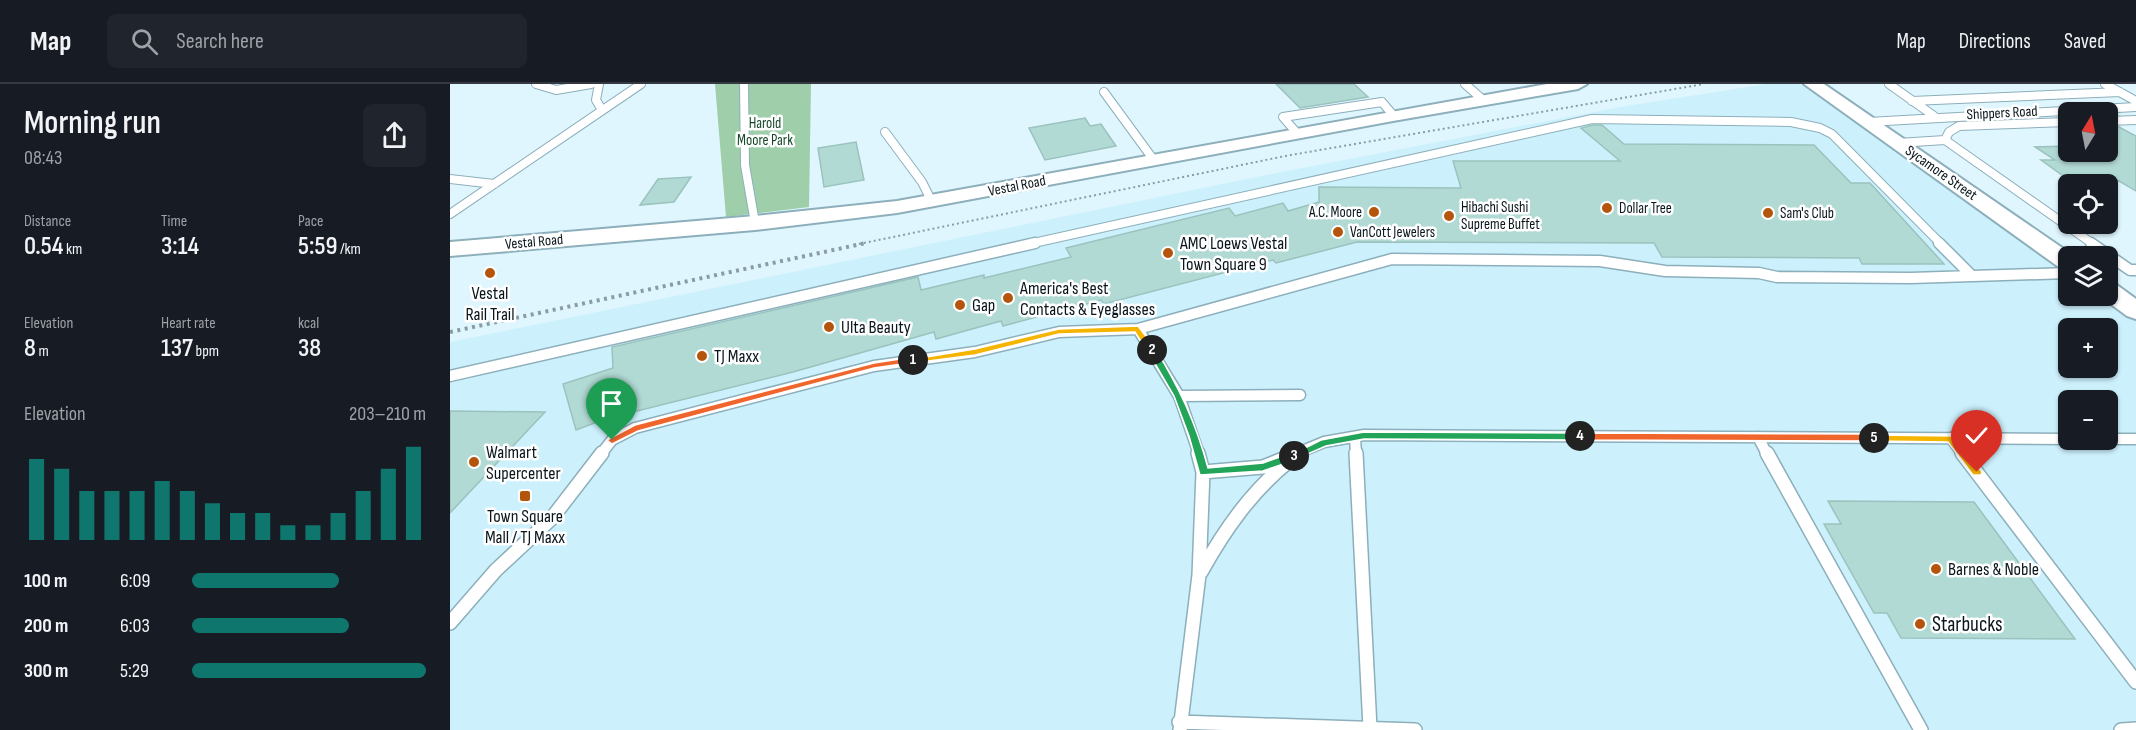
<!DOCTYPE html>
<html lang="en">
<head>
<meta charset="utf-8">
<style>
  :root { --surface:#171b24; --page:#20242c; --text:#f1f3f6; --muted:#9ea1a6; --line:#363941; --accent:#0f766e }
  body { margin:0; font-family:"Sofia Sans Condensed",sans-serif; background:var(--page); color:var(--text); height:100vh; display:flex; flex-direction:column; font-size:22px; white-space:nowrap }
  * { box-sizing:border-box; margin:0 }
  p { font-size:20px; color:var(--muted) }
  .icon { flex:none; width:33px; height:33px; fill:none; stroke:currentColor; stroke-width:2; stroke-linecap:round; stroke-linejoin:round }
  .map { position:relative; flex:1; overflow:hidden }
  .panel { display:flex; flex-direction:column; background:var(--surface); width:450px }
  .panel>* { flex:none }
  .needle { width:39px; rotate:10deg }
  .buttons { position:absolute; left:1608px; top:18px; display:grid; gap:12px }
  .buttons a { display:grid; place-items:center; width:60px; height:60px; border-radius:9px; background:var(--surface); box-shadow:0 2px 4px #0004; font-size:30px }
  .pin { position:absolute; display:grid; place-items:center; width:51px; height:51px; color:#fff; margin:-62px -26px; border-radius:50% 50% 50% 0; rotate:-45deg; box-shadow:0 0 6px #0007 }
  .pin .icon { rotate:45deg }
  .km { position:absolute; width:30px; height:30px; margin:-15px; border-radius:50%; background:#222; color:#fff; font-size:16px; line-height:30px; text-align:center }
  .round { display:grid; place-items:center; flex:none; width:63px; height:63px; border-radius:9px; background:var(--page) }
  .overview { display:flex; align-items:center; justify-content:space-between; height:102px; padding:0 24px }
  h1 { font-size:33px; font-weight:600; line-height:45px }
  .figures { display:grid; grid-template-columns:repeat(3,1fr); gap:9px; height:102px; padding:6px 24px }
  .figures div { display:grid; align-content:center }
  .figures b { font-size:26px; font-weight:600 }
  .figures small { font-size:16px; font-weight:400 }
  .figures p { font-size:16px }
  .chart { height:168px; padding:12px 24px }
  .chart p { display:flex; justify-content:space-between }
  .chart svg { width:100%; height:108px; margin-top:6px; stroke:var(--accent); stroke-width:6 }
  ul { padding:0 24px; list-style:none; font-size:20px }
  li { display:grid; grid-template-columns:96px 72px 1fr; align-items:center; height:45px }
  li i { height:15px; border-radius:8px; background:var(--accent) }
  header { display:flex; align-items:center; gap:36px; box-sizing:border-box; height:84px; padding:0 30px; background:var(--surface); border-bottom:2px solid var(--line) }
  header strong { font-size:28px }
  nav { display:flex; gap:33px; margin-inline-start:auto; font-size:21px }
  .search { width:420px; height:54px; background:var(--page); display:flex; align-items:center; gap:15px; box-sizing:border-box; padding:0 21px; border-radius:9px; color:var(--muted); font-size:22px }
  main { display:flex; flex:1; min-height:0 }
  .map>svg:first-child { display:block }
  .built { fill:#ccf1fd; fill-rule:evenodd }
  .green { fill:#9eceaa }
  .building { fill:#b2dad5; stroke:#9bc2bd; stroke-width:1.5 }
  .lines { fill:none; stroke-linecap:round; stroke-linejoin:round }
  .lane-far2-casing { stroke:#8cafbb; stroke-width:10 }
  .lane-far1-casing { stroke:#8cafbb; stroke-width:13 }
  .lane-casing { stroke:#8cafbb; stroke-width:16 }
  .secondary-casing { stroke:#8cafbb; stroke-width:4 }
  .path-far1 { stroke:#8a9ca3; stroke-width:2; stroke-dasharray:2 3; stroke-linecap:butt }
  .path { stroke:#8a9ca3; stroke-width:4; stroke-dasharray:3 4.5; stroke-linecap:butt }
  .lane-far2 { stroke:#fff; stroke-width:8 }
  .lane-far1 { stroke:#fff; stroke-width:10 }
  .lane { stroke:#fff; stroke-width:13 }
  .secondary { fill:#fff; fill-rule:evenodd }
  .split-1 { fill:#f0652b; stroke:#fff; stroke-width:1.5 }
  .split-2 { fill:#f5b400; stroke:#fff; stroke-width:1.5 }
  .split-3 { fill:#22a559; stroke:#fff; stroke-width:1.5 }
  .split-4 { fill:#22a559; stroke:#fff; stroke-width:1.5 }
  .split-5 { fill:#f0652b; stroke:#fff; stroke-width:1.5 }
  .split-6 { fill:#f5b400; stroke:#fff; stroke-width:1.5 }
  .poi-dot { fill:#b5550c; stroke:#fff; stroke-width:2 }
  .labels { text-anchor:middle; dominant-baseline:central; stroke-width:5; stroke-linejoin:round; paint-order:stroke }
  .far-street-label { font-size:15px; fill:#09161b; stroke:#fff }
  .far-park-label { font-size:15px; fill:#154828; stroke:#fff }
  .far-poi-label { font-size:15px; fill:#09161b; stroke:#fff; text-anchor:start }
  .poi-label { font-size:18px; fill:#09161b; stroke:#fff; text-anchor:start }
  .near-poi-label { font-size:21px; fill:#09161b; stroke:#fff; text-anchor:start }
</style>
</head>
<body>
<header>
<strong>Map</strong>
<div class="search"><svg class="icon" aria-label="search" viewBox="0 0 24 24"><circle cx="10" cy="10" r="6"/><path d="M15 15l6 6"/></svg>Search here</div>
<nav><a>Map</a><a>Directions</a><a>Saved</a></nav>
</header>
<main>
<section class="panel">
<div class="overview"><div><h1>Morning run</h1><p>08:43</p></div><a class="round"><svg class="icon" aria-label="share" viewBox="0 0 24 24"><path d="M12 15V3M7 8l5-5 5 5M5 13v7h14v-7"/></svg></a></div>
<div class="figures">
<div><p>Distance</p><b>0.54<small> km</small></b></div>
<div><p>Time</p><b>3:14</b></div>
<div><p>Pace</p><b>5:59<small> /km</small></b></div>
</div>
<div class="figures">
<div><p>Elevation</p><b>8<small> m</small></b></div>
<div><p>Heart rate</p><b>137<small> bpm</small></b></div>
<div><p>kcal</p><b>38</b></div>
</div>
<div class="chart"><p><span>Elevation</span>203–210 m</p>
<svg viewBox="0 0 160 44" preserveAspectRatio="none"><path d="M5 44V11M15 44V15M25 44V24M35 44V24M45 44V24M55 44V20M65 44V24M75 44V29M85 44V33M95 44V33M105 44V38M115 44V38M125 44V33M135 44V24M145 44V15M155 44V6"/></svg>
</div>
<ul>
<li><b>100 m</b>6:09<i style="width:63%"></i></li>
<li><b>200 m</b>6:03<i style="width:67%"></i></li>
<li><b>300 m</b>5:29<i style="width:100%"></i></li>
</ul>
</section>
<div class="map">
<svg width="1686" height="646" viewBox="0 0 1686 646">
  <rect width="100%" height="100%" fill="#e0f6fe"/>
  <path class="built" d="M 1316,0 L 1363,0 L 1618,179 L 1618,212 L 1658,212 L 1658,206 L 1686,227 L 1686,646 L 0,646 L 0,258 L 816,91 L 1170,23 ZM 1618,244 L 1658,244 L 1658,284 L 1618,284 ZM 1618,316 L 1658,316 L 1658,356 L 1618,356 Z"/>
  <path class="green" d="M 265,0 L 361,0 L 359,123 L 276,133 Z"/>
  <path class="building" d="M 826,0 L 904,0 L 918,13 L 850,24 Z
    M 635,34 L 640,42 L 651,40 L 666,62 L 595,76 L 579,44 Z
    M 1143,41 L 1152,41 L 1174,60 L 1364,61 L 1401,99 L 1420,99 L 1494,180 L 1412,180 L 1409,174 L 1212,173 L 1204,159 L 907,158 L 826,179 L 823,176 L 654,220 L 651,216 L 553,242 L 551,237 L 486,255 L 484,248 L 343,288 L 155,335 L 126,346 L 113,300 L 163,284 L 162,263 L 468,193 L 471,206 L 534,191 L 534,194 L 621,173 L 616,164 L 779,124 L 785,132 L 833,119 L 838,127 L 869,118 L 869,103 L 1011,104 L 1003,77 L 1170,77 L 1131,44 Z
    M 1658,43 L 1669,43 L 1686,52 L 1686,107 L 1669,97 L 1623,99 L 1591,76 L 1605,76 L 1585,63 L 1618,62 L 1618,68 L 1658,68 Z
    M 406,58 L 414,96 L 374,103 L 368,64 Z
    M 241,93 L 224,118 L 190,121 L 208,95 Z
    M 0,327 L 95,328 L 0,429 Z
    M 1378,417 L 1524,418 L 1625,555 L 1451,554 L 1437,529 L 1424,529 L 1374,440 L 1391,440 Z"/>
  <g class="lines">
    <defs>
      <path id="lane-far2" d="M 86,0 L 106,6 L 141,0
        M 149,0 L 146,16 L 152,26
        M 294,0 L 295,81 L 305,139
        M 1015,0 L 1032,15
        M 1439,0 L 1484,32
        M 1655,0 L 1686,17
        M 654,8 L 703,75
        M 1462,17 L 1670,8
        M 1658,37 L 1686,36
        M 1418,38 L 1686,23
        M 435,48 L 472,98 L 482,118
        M 846,48 L 833,33 L 932,18 L 943,31
        M 1495,56 L 1499,48 L 1509,42 L 1618,38
        M 1448,59 L 1495,56 L 1643,160
        M 0,95 L 44,100
        M 0,130 L 191,0
        M 579,160 L 1142,35 L 1341,38 L 1370,44 L 1382,50 L 1491,160"/>
      <path id="lane-far1" d="M 1489,159 L 1522,192
        M 1641,159 L 1680,186 L 1686,186
        M 688,245 L 729,312 L 749,370
        M 0,292 L 585,159
        M 729,312 L 850,311
        M 905,353 L 906,370
        M 1308,353 L 1317,370
        M 1501,354 L 1513,370
        M 1658,355 L 1686,355
        M 151,370 L 162,356 L 185,344 L 424,282 L 525,268 L 609,248 L 688,245 L 942,175 L 1150,177 L 1215,187 L 1309,189 L 1327,193 L 1461,194 L 1618,189
        M 845,370 L 874,358 L 914,351 L 1618,355"/>
      <path id="lane" d="M 906,369 L 920,644
        M 1317,369 L 1471,646
        M 1512,369 L 1686,598
        M 753,388 L 813,383 L 848,369
        M 751,488 C 775,445 801,408 839,377
        M 0,539 L 46,486 L 102,434 L 152,369
        M 729,638 L 965,646
        M 730,646 L 749,491 L 753,388 L 748,369
        M 1671,646 L 1686,645"/>
      <path id="secondary" d="M 1097,0 L 1137,0 L 1128,5 L 943,37 L 447,129 L 305,146 L 0,172 L 0,158 L 305,132 L 447,117 Z
        M 1354,0 L 1374,0 L 1624,172 L 1618,172 L 1618,186 L 1610,184 Z
        M 1658,199 L 1667,201 L 1686,215 L 1686,235 L 1677,232 L 1650,212 L 1658,212 Z"/>
    </defs>
    <use href="#lane-far2" class="lane-far2-casing"/>
    <use href="#lane-far1" class="lane-far1-casing"/>
    <use href="#lane" class="lane-casing"/>
    <use href="#secondary" class="secondary-casing"/>
    <path class="path-far1" d="M 409,160 L 835,72 L 1254,0"/>
    <path class="path" d="M 0,248 L 416,159"/>
    <use href="#lane-far2" class="lane-far2"/>
    <use href="#lane-far1" class="lane-far1"/>
    <use href="#lane" class="lane"/>
    <use href="#secondary" class="secondary"/>
  </g>
  <path class="split-1" d="M 463,273 L 466,274 L 466,278 L 424,284 L 188,347 L 162,360 L 157,356 L 185,341 L 424,279 Z"/>
  <path class="split-2" d="M 688,242 L 705,264 L 705,268 L 698,268 L 685,248 L 609,250 L 525,271 L 463,279 L 458,276 L 525,265 L 609,245 Z"/>
  <path class="split-3" d="M 702,263 L 705,264 C 729,303 746,339 758,384 L 813,379 L 844,368 L 848,369 L 848,375 L 813,387 L 750,391 L 739,352 L 724,312 L 697,266 Z"/>
  <path class="split-4" d="M 914,348 L 1130,349 L 1135,352 L 1130,356 L 914,355 L 876,362 L 844,376 L 839,372 L 871,356 Z"/>
  <path class="split-5" d="M 1130,349 L 1424,350 L 1429,354 L 1424,357 L 1130,356 L 1125,352 Z"/>
  <path class="split-6" d="M 1421,351 L 1505,352 L 1532,388 L 1531,391 L 1523,391 L 1498,358 L 1424,357 L 1419,354 Z"/>
  <g class="poi-dot">
    <circle cx="1157" cy="124" r="6"/>
    <circle cx="924" cy="128" r="6"/>
    <circle cx="1318" cy="129" r="6"/>
    <circle cx="999" cy="132" r="6"/>
    <circle cx="888" cy="148" r="6"/>
    <circle cx="718" cy="169" r="6"/>
    <circle cx="40" cy="189" r="6"/>
    <circle cx="558" cy="214" r="6"/>
    <circle cx="510" cy="221" r="6"/>
    <circle cx="379" cy="243" r="6"/>
    <circle cx="252" cy="272" r="6"/>
    <circle cx="24" cy="378" r="6"/>
    <rect x="69" y="406" width="12" height="12" rx="3"/>
    <circle cx="1486" cy="485" r="6"/>
    <circle cx="1470" cy="540" r="6"/>
  </g>
  <g class="labels">
    <g class="far-street-label">
      <text transform="translate(1552 29) rotate(-3)">Shippers Road</text>
      <text transform="translate(1491 89) rotate(35)">Sycamore Street</text>
      <text transform="translate(567 102) rotate(-11)">Vestal Road</text>
      <text transform="translate(84 158) rotate(-5)">Vestal Road</text>
    </g>
    <g class="far-park-label">
      <text x="315" y="39">Harold<tspan x="315" dy="17">Moore Park</tspan></text>
    </g>
    <g class="far-poi-label">
      <text x="1011" y="123">Hibachi Sushi<tspan x="1011" dy="17">Supreme Buffet</tspan></text>
      <text x="1169" y="124">Dollar Tree</text>
      <text x="912" y="128" text-anchor="end">A.C. Moore</text>
      <text x="1330" y="129">Sam's Club</text>
      <text x="900" y="148">VanCott Jewelers</text>
    </g>
    <g class="poi-label">
      <text x="730" y="159">AMC Loews Vestal<tspan x="730" dy="21">Town Square 9</tspan></text>
      <text x="570" y="204">America's Best<tspan x="570" dy="21">Contacts &amp; Eyeglasses</tspan></text>
      <text x="40" y="209" text-anchor="middle">Vestal<tspan x="40" dy="21">Rail Trail</tspan></text>
      <text x="522" y="221">Gap</text>
      <text x="391" y="243">Ulta Beauty</text>
      <text x="264" y="272">TJ Maxx</text>
      <text x="36" y="368">Walmart<tspan x="36" dy="21">Supercenter</tspan></text>
      <text x="75" y="432" text-anchor="middle">Town Square<tspan x="75" dy="21">Mall / TJ Maxx</tspan></text>
      <text x="1498" y="485">Barnes &amp; Noble</text>
    </g>
    <g class="near-poi-label">
      <text x="1482" y="540">Starbucks</text>
    </g>
  </g>
</svg>
<div class="buttons">
<a><svg class="needle" viewBox="-14 -14 28 28"><path d="M0-13l5 13h-10z" fill="#e53935"/><path d="M0 13l5-13h-10z" fill="#9ea1a6"/></svg></a>
<a><svg class="icon" aria-label="locate" viewBox="0 0 24 24"><circle cx="12" cy="12" r="6"/><path d="M12 2v4M12 18v4M2 12h4M18 12h4"/></svg></a>
<a><svg class="icon" aria-label="layers" viewBox="0 0 24 24"><path d="M12 4l9 5-9 5-9-5zM3 14l9 5 9-5"/></svg></a>
<a>+</a>
<a>−</a>
</div>
<div class="pin" style="left:162px;top:356px;background:#1e9e55"><svg class="icon" aria-label="arrive" viewBox="0 0 24 24"><path d="M6 21V4h12l-3 4 3 4H6"/></svg></div>
<div class="pin" style="left:1527px;top:388px;background:#d93025"><svg class="icon" aria-label="check" viewBox="0 0 24 24"><path d="M5 12l5 5 9-10"/></svg></div>
<b class="km" style="left:463px;top:276px">1</b>
<b class="km" style="left:702px;top:266px">2</b>
<b class="km" style="left:844px;top:372px">3</b>
<b class="km" style="left:1130px;top:352px">4</b>
<b class="km" style="left:1424px;top:354px">5</b>
</div>
</main>
</body>
</html>
